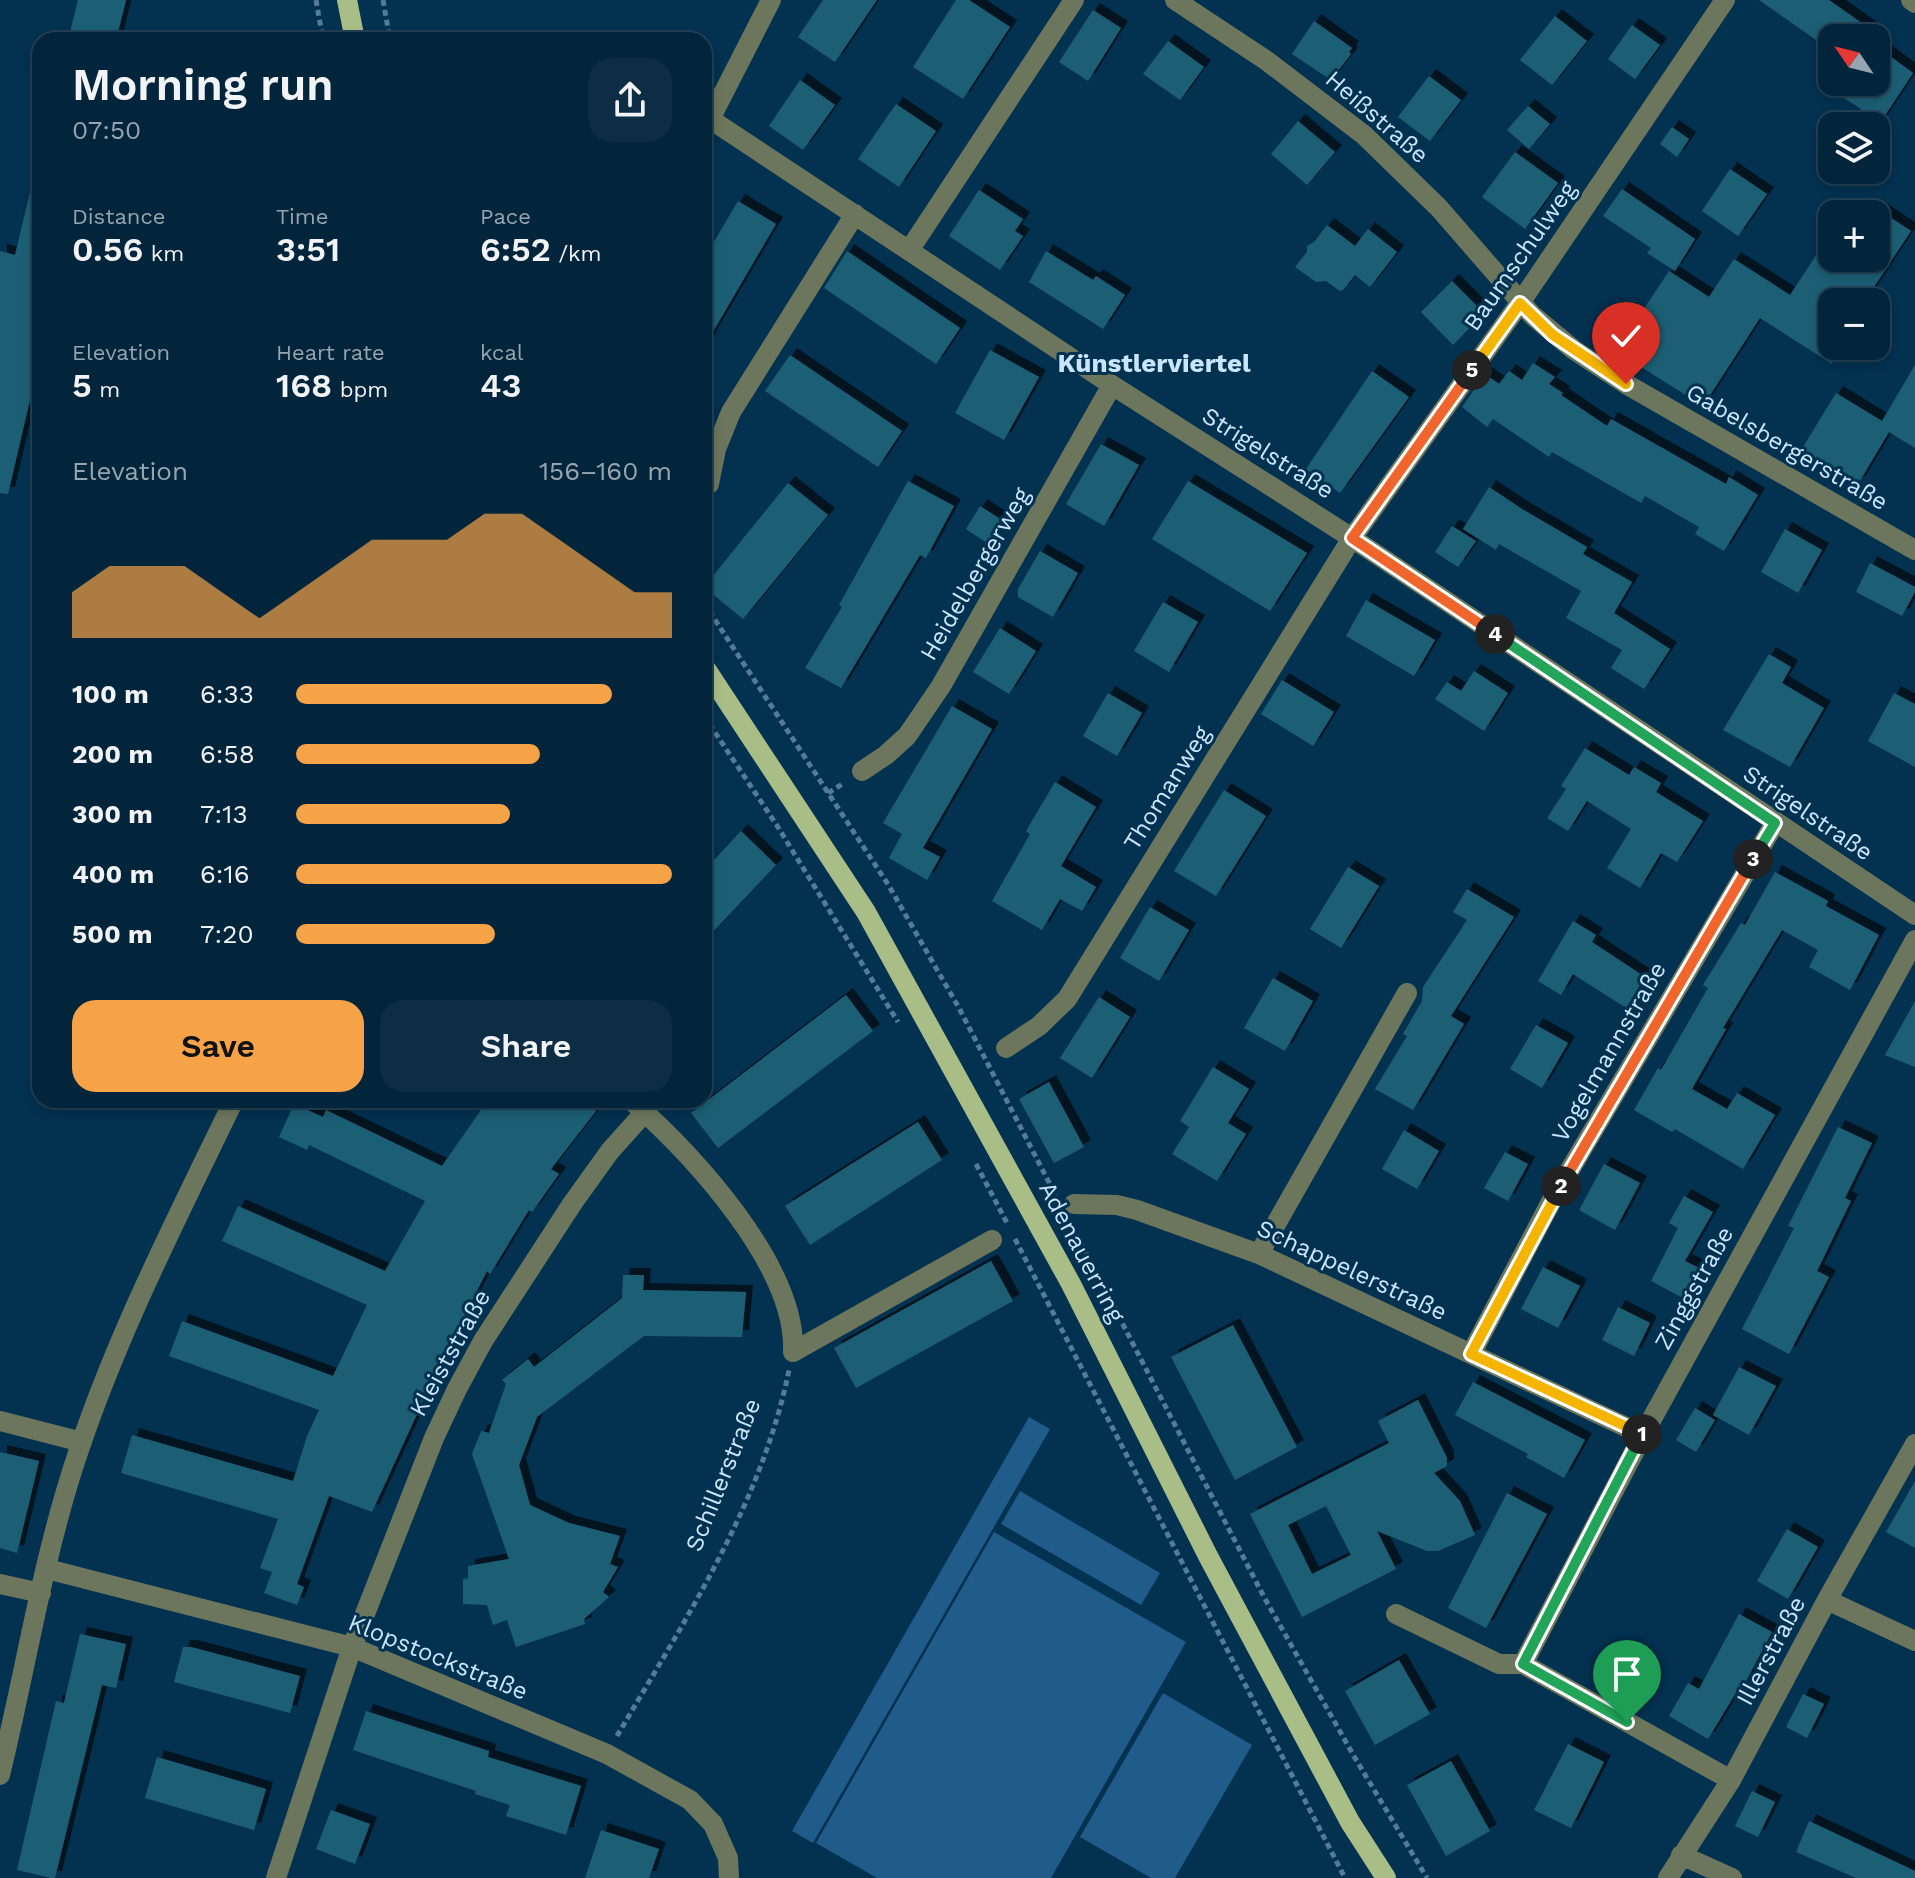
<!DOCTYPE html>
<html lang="en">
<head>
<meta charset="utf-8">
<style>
  :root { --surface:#02253c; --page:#0c2d43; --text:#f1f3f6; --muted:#96a5af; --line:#234256; --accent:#f6a247 }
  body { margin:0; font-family:"Work Sans",sans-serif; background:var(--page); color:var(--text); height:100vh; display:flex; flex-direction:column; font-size:30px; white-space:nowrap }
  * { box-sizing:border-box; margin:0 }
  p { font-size:26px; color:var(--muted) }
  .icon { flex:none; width:44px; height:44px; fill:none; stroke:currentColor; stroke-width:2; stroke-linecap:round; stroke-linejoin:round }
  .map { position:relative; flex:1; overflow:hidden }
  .drawer { position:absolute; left:32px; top:32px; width:680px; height:1076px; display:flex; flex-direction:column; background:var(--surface); border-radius:24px; box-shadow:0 4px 12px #0003,0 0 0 2px var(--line) }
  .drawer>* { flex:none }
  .needle { width:52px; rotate:305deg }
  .buttons { position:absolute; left:1818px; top:24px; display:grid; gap:16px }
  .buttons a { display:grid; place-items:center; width:72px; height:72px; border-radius:16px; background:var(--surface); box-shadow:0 4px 12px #0003,0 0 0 2px var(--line); font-size:40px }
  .pin { position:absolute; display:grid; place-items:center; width:68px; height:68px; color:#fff; margin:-82px -34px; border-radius:50% 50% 50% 0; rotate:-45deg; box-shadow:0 0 8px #0007 }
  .pin .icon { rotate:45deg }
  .km { position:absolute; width:40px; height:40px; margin:-20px; border-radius:50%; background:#222; color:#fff; font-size:22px; line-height:40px; text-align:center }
  .round { display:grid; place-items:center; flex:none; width:84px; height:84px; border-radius:24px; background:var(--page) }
  .headline { display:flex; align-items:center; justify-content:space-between; height:136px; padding:0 40px }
  h1 { font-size:44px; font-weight:600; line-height:60px }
  .stats { display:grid; grid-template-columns:repeat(3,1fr); gap:12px; height:136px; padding:8px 40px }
  .stats div { display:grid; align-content:center }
  .stats b { font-size:34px; font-weight:600 }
  .stats small { font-size:22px; font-weight:400 }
  .stats p { font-size:22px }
  .chart { height:224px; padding:16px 40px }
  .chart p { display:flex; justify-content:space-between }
  .chart svg { width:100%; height:144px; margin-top:8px; fill:var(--accent); opacity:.7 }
  .button { display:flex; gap:16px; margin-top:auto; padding:16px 40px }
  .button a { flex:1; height:92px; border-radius:24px; background:var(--accent); color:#111; font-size:32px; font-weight:600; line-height:92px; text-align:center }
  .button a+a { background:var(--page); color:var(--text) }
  ul { padding:0 40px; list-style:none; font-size:26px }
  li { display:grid; grid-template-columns:128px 96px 1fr; align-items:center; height:60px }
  li i { height:20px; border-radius:10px; background:var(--accent) }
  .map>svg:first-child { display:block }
  .green { fill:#1f5c89 }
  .building { fill:#1f5f75; fill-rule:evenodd; filter:url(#shadow) }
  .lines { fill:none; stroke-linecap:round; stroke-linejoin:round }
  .path { stroke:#547b98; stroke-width:5; stroke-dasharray:6 4; stroke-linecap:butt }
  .minor { stroke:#6c765c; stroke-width:20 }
  .major { stroke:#a9bd87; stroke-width:20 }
  .split-1-casing { stroke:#fff; stroke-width:16 }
  .split-2-casing { stroke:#fff; stroke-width:16 }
  .split-3-casing { stroke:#fff; stroke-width:16 }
  .split-4-casing { stroke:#fff; stroke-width:16 }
  .split-5-casing { stroke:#fff; stroke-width:16 }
  .split-6-casing { stroke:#fff; stroke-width:16 }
  .split-1 { stroke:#22a559; stroke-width:10 }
  .split-2 { stroke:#f5b400; stroke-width:10 }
  .split-3 { stroke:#f0652b; stroke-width:10 }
  .split-4 { stroke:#22a559; stroke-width:10 }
  .split-5 { stroke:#f0652b; stroke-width:10 }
  .split-6 { stroke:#f5b400; stroke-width:10 }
  .labels { text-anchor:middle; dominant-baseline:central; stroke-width:6; stroke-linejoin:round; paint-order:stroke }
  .street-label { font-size:24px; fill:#c9e6fe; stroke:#033150 }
  .neighbourhood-label { font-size:26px; font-weight:bold; fill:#c9e6fe; stroke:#033150 }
</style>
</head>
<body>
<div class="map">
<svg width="1915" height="1878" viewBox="0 0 1915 1878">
  <defs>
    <filter id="shadow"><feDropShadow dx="7" dy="-7" stdDeviation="0" flood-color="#0009"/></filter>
  </defs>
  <rect width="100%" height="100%" fill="#033150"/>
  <path class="green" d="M 1029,1417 L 1050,1429 L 813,1843 L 792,1831 Z
    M 1020,1491 L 1160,1573 L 1141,1605 L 1001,1524 Z
    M 994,1532 L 1186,1642 L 1051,1878 L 877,1878 L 816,1843 Z
    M 1163,1693 L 1252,1745 L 1175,1878 L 1151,1878 L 1080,1837 Z"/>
  <path class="building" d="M 78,0 L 126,0 L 116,40 L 68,40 Z
    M 823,0 L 877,0 L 835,62 L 798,37 Z
    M 956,0 L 969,0 L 1010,27 L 963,99 L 913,67 Z
    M 1759,0 L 1829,0 L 1883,38 L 1832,38 L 1832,51 Z
    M 1093,10 L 1121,28 L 1088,81 L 1059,62 Z
    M 1555,16 L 1587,41 L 1552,85 L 1520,60 Z
    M 1314,21 L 1352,48 L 1349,52 L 1351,54 L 1331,80 L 1292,54 Z
    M 1632,25 L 1660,45 L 1635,79 L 1608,59 Z
    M 1168,41 L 1204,67 L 1180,100 L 1143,74 Z
    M 1876,46 L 1913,73 L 1878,126 L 1850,126 L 1861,109 L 1841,96 L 1851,82 L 1876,82 Z
    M 1429,76 L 1461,100 L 1430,141 L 1398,117 Z
    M 800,80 L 835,105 L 803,150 L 769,126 Z
    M 896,104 L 936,131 L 899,187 L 858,159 Z
    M 1528,106 L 1550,124 L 1529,149 L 1507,130 Z
    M 1298,121 L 1335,152 L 1307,185 L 1271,154 Z
    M 1672,127 L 1689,139 L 1677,157 L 1660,144 Z
    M 1515,152 L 1558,183 L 1525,229 L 1482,197 Z
    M 1730,169 L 1767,194 L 1738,236 L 1702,211 Z
    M 32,184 L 40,185 L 40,357 L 8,494 L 0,493 L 0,251 L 15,255 Z
    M 1622,189 L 1695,239 L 1675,271 L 1647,253 L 1651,248 L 1603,216 Z
    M 979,190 L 1023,219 L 1015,231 L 1023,236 L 1000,270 L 949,236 Z
    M 738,201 L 776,224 L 704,347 L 704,259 Z
    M 1876,208 L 1911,231 L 1864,302 L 1832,302 L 1832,364 L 1760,318 L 1703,406 L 1616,351 L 1669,271 L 1709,297 L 1734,259 L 1790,295 L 1832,231 L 1832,258 L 1876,258 Z
    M 1327,225 L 1355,246 L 1368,229 L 1397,252 L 1370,287 L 1355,275 L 1343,290 L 1340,291 L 1326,281 L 1316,282 L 1295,267 L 1307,252 L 1307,246 L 1314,242 Z
    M 847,251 L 960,328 L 936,364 L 824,288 Z
    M 1046,251 L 1093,280 L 1096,276 L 1125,295 L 1103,329 L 1029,282 Z
    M 1452,281 L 1484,313 L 1453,345 L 1421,312 Z
    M 990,350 L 1039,377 L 1004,440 L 955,413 Z
    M 790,355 L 902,431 L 878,467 L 765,391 Z
    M 1533,363 L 1555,377 L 1549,384 L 1563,393 L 1561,395 L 1607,426 L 1611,419 L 1726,484 L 1729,477 L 1758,495 L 1724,551 L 1695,534 L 1699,527 L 1645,496 L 1641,503 L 1552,452 L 1549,457 L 1493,419 L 1487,427 L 1462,407 L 1485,374 L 1499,384 L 1509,371 L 1522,380 Z
    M 1915,365 L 1915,448 L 1889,432 L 1858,484 L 1800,452 L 1836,393 L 1882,421 Z
    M 1372,371 L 1409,397 L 1340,493 L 1306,469 Z
    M 1101,444 L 1139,465 L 1104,526 L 1066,504 Z
    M 908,481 L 954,506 L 926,558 L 920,555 L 841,688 L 805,668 L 842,607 L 839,605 Z
    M 1188,481 L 1307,553 L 1270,611 L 1152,539 Z
    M 788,483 L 828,515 L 743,619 L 704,587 Z
    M 1489,487 L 1522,509 L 1587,547 L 1583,554 L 1632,582 L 1614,613 L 1670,649 L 1644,689 L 1611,668 L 1622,650 L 1566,618 L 1581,591 L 1499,544 L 1496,550 L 1463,529 Z
    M 980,506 L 1005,522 L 990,545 L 966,529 Z
    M 1452,526 L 1476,541 L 1458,567 L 1435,552 Z
    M 1785,529 L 1822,550 L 1798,593 L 1761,572 Z
    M 1040,551 L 1078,573 L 1053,617 L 1018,597 L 1018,589 Z
    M 1870,563 L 1915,587 L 1915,592 L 1902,616 L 1856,592 Z
    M 1366,600 L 1435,640 L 1414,676 L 1346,636 Z
    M 1163,602 L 1198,622 L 1169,672 L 1134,651 Z
    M 1000,628 L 1036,651 L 1009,694 L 973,672 Z
    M 1769,654 L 1791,667 L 1782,683 L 1824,708 L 1790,767 L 1723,730 Z
    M 1474,671 L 1508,693 L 1484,731 L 1435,699 L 1447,682 L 1461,691 Z
    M 1282,680 L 1334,712 L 1313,746 L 1261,714 Z
    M 1108,693 L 1142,713 L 1117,756 L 1083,736 Z
    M 1894,693 L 1915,704 L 1915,767 L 1868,741 Z
    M 952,706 L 992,729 L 923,848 L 940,857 L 927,880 L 889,858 L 902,834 L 883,823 Z
    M 1585,748 L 1629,775 L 1634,767 L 1661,783 L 1656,792 L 1703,821 L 1677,862 L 1661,853 L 1640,888 L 1607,868 L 1631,829 L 1587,801 L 1568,831 L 1547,818 L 1566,789 L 1561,786 Z
    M 1055,782 L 1096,807 L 1061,866 L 1096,887 L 1082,911 L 1060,899 L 1042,930 L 992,901 L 1030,834 L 1026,831 Z
    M 1224,790 L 1266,816 L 1216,896 L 1174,871 Z
    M 741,831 L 776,865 L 704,941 L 704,871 Z
    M 1348,867 L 1379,886 L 1341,948 L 1310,929 Z
    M 1775,872 L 1828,901 L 1826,906 L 1879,935 L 1850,990 L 1809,967 L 1818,950 L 1782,930 L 1723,1028 L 1726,1029 L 1692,1089 L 1727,1109 L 1737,1093 L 1775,1115 L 1743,1169 L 1675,1129 L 1672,1132 L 1634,1110 L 1658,1068 L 1661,1070 L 1708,988 L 1703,985 L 1741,923 L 1745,925 Z
    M 1467,889 L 1514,917 L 1451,1016 L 1464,1024 L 1413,1110 L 1375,1089 L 1407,1036 L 1403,1034 L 1422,1001 L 1423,987 L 1467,920 L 1453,912 Z
    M 1150,907 L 1189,930 L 1159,981 L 1120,958 Z
    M 1573,921 L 1596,935 L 1592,942 L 1645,977 L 1626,1008 L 1573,974 L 1561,995 L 1538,981 Z
    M 1273,978 L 1313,1001 L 1285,1051 L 1244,1028 Z
    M 846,995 L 873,1031 L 718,1148 L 691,1113 Z
    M 1099,997 L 1130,1017 L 1092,1078 L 1060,1058 Z
    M 1915,1001 L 1915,1067 L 1885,1055 Z
    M 1536,1025 L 1568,1043 L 1542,1088 L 1510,1069 Z
    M 1213,1067 L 1249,1089 L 1228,1123 L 1246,1134 L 1217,1181 L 1172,1154 L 1189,1127 L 1180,1121 Z
    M 1049,1082 L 1084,1147 L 1054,1163 L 1019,1099 Z
    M 488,1100 L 581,1100 L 596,1111 L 551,1169 L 559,1174 L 532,1212 L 529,1210 L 490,1274 L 487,1271 L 440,1364 L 372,1512 L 329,1496 L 297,1584 L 304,1587 L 297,1605 L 264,1593 L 272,1572 L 260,1568 L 278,1519 L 121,1473 L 132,1435 L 293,1481 L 307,1436 L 319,1410 L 169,1356 L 182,1321 L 333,1376 L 367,1305 L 222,1241 L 238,1206 L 385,1271 L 425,1201 L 309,1145 L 307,1150 L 279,1137 L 294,1104 L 323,1117 L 326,1110 L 442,1166 Z
    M 918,1122 L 942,1160 L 810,1245 L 785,1206 Z
    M 1838,1127 L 1872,1143 L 1845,1198 L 1851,1201 L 1817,1271 L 1829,1277 L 1789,1354 L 1742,1329 L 1794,1228 L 1788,1226 Z
    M 1404,1130 L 1439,1151 L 1417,1189 L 1382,1169 Z
    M 1505,1152 L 1528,1164 L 1508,1201 L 1484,1188 Z
    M 1604,1164 L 1640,1183 L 1615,1230 L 1579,1210 Z
    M 1684,1196 L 1713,1212 L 1685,1261 L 1699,1268 L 1683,1298 L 1651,1281 L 1678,1228 L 1669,1223 Z
    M 991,1261 L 1013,1301 L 856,1388 L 834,1348 Z
    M 1543,1267 L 1580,1286 L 1558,1328 L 1521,1309 Z
    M 623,1275 L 644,1275 L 643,1290 L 746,1292 L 742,1337 L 644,1336 L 537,1417 L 519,1465 L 530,1505 L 569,1523 L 620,1536 L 610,1564 L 618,1567 L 603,1592 L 609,1597 L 584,1619 L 585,1624 L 516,1647 L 507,1620 L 493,1625 L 487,1605 L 463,1604 L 463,1579 L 468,1578 L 468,1566 L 509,1559 L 472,1454 L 481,1431 L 489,1433 L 506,1384 L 502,1380 L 528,1359 L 534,1367 L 622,1298 Z
    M 1618,1307 L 1650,1323 L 1634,1356 L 1602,1340 Z
    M 1233,1325 L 1297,1447 L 1235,1480 L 1171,1357 Z
    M 1739,1367 L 1776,1386 L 1749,1435 L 1713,1415 Z
    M 1473,1382 L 1585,1440 L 1564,1478 L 1526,1457 L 1528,1454 L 1455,1415 Z
    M 1418,1400 L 1447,1458 L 1447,1466 L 1434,1473 L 1460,1501 L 1475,1535 L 1438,1551 L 1427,1551 L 1377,1531 L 1396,1569 L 1302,1617 L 1250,1514 L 1389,1443 L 1378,1421 ZM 1326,1506 L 1351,1555 L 1312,1574 L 1288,1525 Z
    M 1695,1408 L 1715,1420 L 1696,1452 L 1676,1440 Z
    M 0,1452 L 39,1461 L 17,1553 L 0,1548 Z
    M 1915,1481 L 1915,1548 L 1886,1532 Z
    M 1507,1493 L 1547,1514 L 1486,1628 L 1448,1608 Z
    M 1787,1529 L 1818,1547 L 1788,1599 L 1757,1581 Z
    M 1739,1614 L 1772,1632 L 1743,1687 L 1740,1686 L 1708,1739 L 1669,1716 L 1688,1683 L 1699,1689 Z
    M 80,1634 L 126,1644 L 116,1688 L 102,1685 L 55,1878 L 51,1878 L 17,1870 L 56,1701 L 64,1703 Z
    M 183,1647 L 191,1647 L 300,1676 L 290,1713 L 174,1682 Z
    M 1399,1660 L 1430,1714 L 1375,1745 L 1345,1691 Z
    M 1803,1694 L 1824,1704 L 1807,1738 L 1786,1727 Z
    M 366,1711 L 489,1751 L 488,1757 L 581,1786 L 566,1835 L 506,1816 L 510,1805 L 475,1794 L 476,1791 L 353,1750 Z
    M 1568,1744 L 1604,1762 L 1571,1828 L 1534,1810 Z
    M 157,1757 L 266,1789 L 254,1830 L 145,1798 Z
    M 1451,1761 L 1490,1831 L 1446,1856 L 1407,1785 Z
    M 1752,1791 L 1775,1802 L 1758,1837 L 1735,1826 Z
    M 331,1810 L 370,1824 L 355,1864 L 316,1849 Z
    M 1809,1821 L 1915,1871 L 1915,1878 L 1856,1878 L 1796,1852 Z
    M 601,1830 L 659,1849 L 649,1878 L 585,1878 Z"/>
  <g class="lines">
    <path class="path" d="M 316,0 L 323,40
      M 383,0 L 390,40
      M 704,603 L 889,886 L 959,1008 L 1056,1196
      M 704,716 L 776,824 L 898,1022
      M 828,793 L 844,783
      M 976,1164 L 1007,1223
      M 1072,1226 L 1264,1597 L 1355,1758 L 1427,1878
      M 1015,1239 L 1345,1878
      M 617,1736 C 685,1620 762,1503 789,1370"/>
    <path class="minor" d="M 1175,0 L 1267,61 L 1364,135 L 1439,208 L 1532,315 L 1574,350 L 1626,384 L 1915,550
      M 1911,0 L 1915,3
      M 710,119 L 1112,385 L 1352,538 L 1915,915
      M 704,131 L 771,0
      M 910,249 L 1074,0
      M 709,484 L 716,449 L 731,412 L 855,214
      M 862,771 L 886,755 L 907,736 L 941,686 L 1112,385
      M 1006,1048 L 1039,1026 L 1067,999 L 1352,538 L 1520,303 L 1725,0
      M 631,1100 C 692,1154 797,1266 793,1352
      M 1074,1204 L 1117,1205 L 1137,1210 L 1259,1254 L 1643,1435
      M 1259,1254 L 1407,993
      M 793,1352 L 992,1240
      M 1471,1354 L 1552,1200 L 1775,823
      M 0,1421 L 82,1442
      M 47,1569 L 352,1647 L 607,1754 L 690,1800 L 713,1824 L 728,1858 L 729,1878
      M 0,1584 L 41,1593
      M 1827,1600 L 1915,1641
      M 1396,1614 L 1499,1664 L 1523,1664 L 1731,1780
      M 1523,1664 L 1643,1435 L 1915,940
      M 0,1775 C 25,1673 41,1568 73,1468 C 114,1340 176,1220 234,1100
      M 1681,1855 L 1732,1878
      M 276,1878 L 352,1647 L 434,1438 L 457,1389 L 483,1341 L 572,1204 L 610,1151 L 645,1112
      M 1668,1878 L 1731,1780 L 1827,1600 L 1915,1444"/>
    <path class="major" d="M 347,0 L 355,40
      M 704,666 L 866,912 L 1071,1284 L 1208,1556 L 1350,1822 L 1386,1878"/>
  </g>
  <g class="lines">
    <defs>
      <path id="split-1" d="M 1627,1722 L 1523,1664 L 1642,1434"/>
      <path id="split-2" d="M 1561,1186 L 1471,1354 L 1642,1434"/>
      <path id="split-3" d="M 1561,1186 L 1753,859"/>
      <path id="split-4" d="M 1495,634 L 1775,823 L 1753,859"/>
      <path id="split-5" d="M 1472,370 L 1352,538 L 1495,634"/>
      <path id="split-6" d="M 1472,370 L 1520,303 L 1553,335 L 1626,384"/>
    </defs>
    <use href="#split-1" class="split-1-casing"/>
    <use href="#split-2" class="split-2-casing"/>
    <use href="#split-3" class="split-3-casing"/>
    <use href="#split-4" class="split-4-casing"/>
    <use href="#split-5" class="split-5-casing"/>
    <use href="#split-6" class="split-6-casing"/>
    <use href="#split-1" class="split-1"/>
    <use href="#split-2" class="split-2"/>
    <use href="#split-3" class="split-3"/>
    <use href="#split-4" class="split-4"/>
    <use href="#split-5" class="split-5"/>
    <use href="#split-6" class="split-6"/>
  </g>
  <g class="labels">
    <g class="street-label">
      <text transform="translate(1377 117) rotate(41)">Heißstraße</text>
      <text transform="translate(1520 256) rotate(-55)">Baumschulweg</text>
      <text transform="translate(1787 447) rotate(30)">Gabelsbergerstraße</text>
      <text transform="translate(1268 453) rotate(32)">Strigelstraße</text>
      <text transform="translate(975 574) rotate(-60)">Heidelbergerweg</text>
      <text transform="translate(1167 788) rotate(-58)">Thomanweg</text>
      <text transform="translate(1808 813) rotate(34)">Strigelstraße</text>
      <text transform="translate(1609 1052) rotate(-60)">Vogelmannstraße</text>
      <text transform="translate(1082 1252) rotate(62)">Adenauerring</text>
      <text transform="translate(1352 1270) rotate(25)">Schappelerstraße</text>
      <text transform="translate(1694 1288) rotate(-61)">Zinggstraße</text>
      <text transform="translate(450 1353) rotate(-61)">Kleiststraße</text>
      <text transform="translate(723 1475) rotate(-68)">Schillerstraße</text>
      <text transform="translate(1771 1651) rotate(-62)">Illerstraße</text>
      <text transform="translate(438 1657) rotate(22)">Klopstockstraße</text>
    </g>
    <g class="neighbourhood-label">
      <text x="1154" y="363">Künstlerviertel</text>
    </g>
  </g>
</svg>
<div class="buttons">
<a><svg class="needle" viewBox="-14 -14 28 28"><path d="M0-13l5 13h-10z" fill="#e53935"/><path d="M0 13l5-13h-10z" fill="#96a5af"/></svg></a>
<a><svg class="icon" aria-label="layers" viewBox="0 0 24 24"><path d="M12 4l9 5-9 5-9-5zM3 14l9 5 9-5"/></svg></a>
<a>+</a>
<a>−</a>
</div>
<div class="pin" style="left:1627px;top:1722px;background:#1e9e55"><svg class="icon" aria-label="arrive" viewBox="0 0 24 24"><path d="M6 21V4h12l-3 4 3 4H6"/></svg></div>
<div class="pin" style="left:1626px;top:384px;background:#d93025"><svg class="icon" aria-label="check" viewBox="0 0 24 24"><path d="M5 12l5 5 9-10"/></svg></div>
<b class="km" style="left:1642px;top:1434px">1</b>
<b class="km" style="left:1561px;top:1186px">2</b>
<b class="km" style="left:1753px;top:859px">3</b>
<b class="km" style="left:1495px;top:634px">4</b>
<b class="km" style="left:1472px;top:370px">5</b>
<section class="drawer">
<div class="headline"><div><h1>Morning run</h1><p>07:50</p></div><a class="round"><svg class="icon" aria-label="share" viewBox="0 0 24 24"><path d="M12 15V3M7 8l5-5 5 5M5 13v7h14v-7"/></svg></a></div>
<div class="stats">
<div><p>Distance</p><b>0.56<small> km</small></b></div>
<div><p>Time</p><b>3:51</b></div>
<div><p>Pace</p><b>6:52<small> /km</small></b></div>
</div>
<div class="stats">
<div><p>Elevation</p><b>5<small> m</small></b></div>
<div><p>Heart rate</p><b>168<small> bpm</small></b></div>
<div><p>kcal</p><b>43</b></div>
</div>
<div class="chart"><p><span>Elevation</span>156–160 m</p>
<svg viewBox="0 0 160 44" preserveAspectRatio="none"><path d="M0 44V30L10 22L20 22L30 22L40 30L50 38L60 30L70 22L80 14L90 14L100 14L110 6L120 6L130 14L140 22L150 30L160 30V44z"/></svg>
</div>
<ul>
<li><b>100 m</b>6:33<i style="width:84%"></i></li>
<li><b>200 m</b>6:58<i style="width:65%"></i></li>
<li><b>300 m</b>7:13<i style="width:57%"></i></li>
<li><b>400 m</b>6:16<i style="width:100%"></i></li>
<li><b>500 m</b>7:20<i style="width:53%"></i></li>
</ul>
<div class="button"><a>Save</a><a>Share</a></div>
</section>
</div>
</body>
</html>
